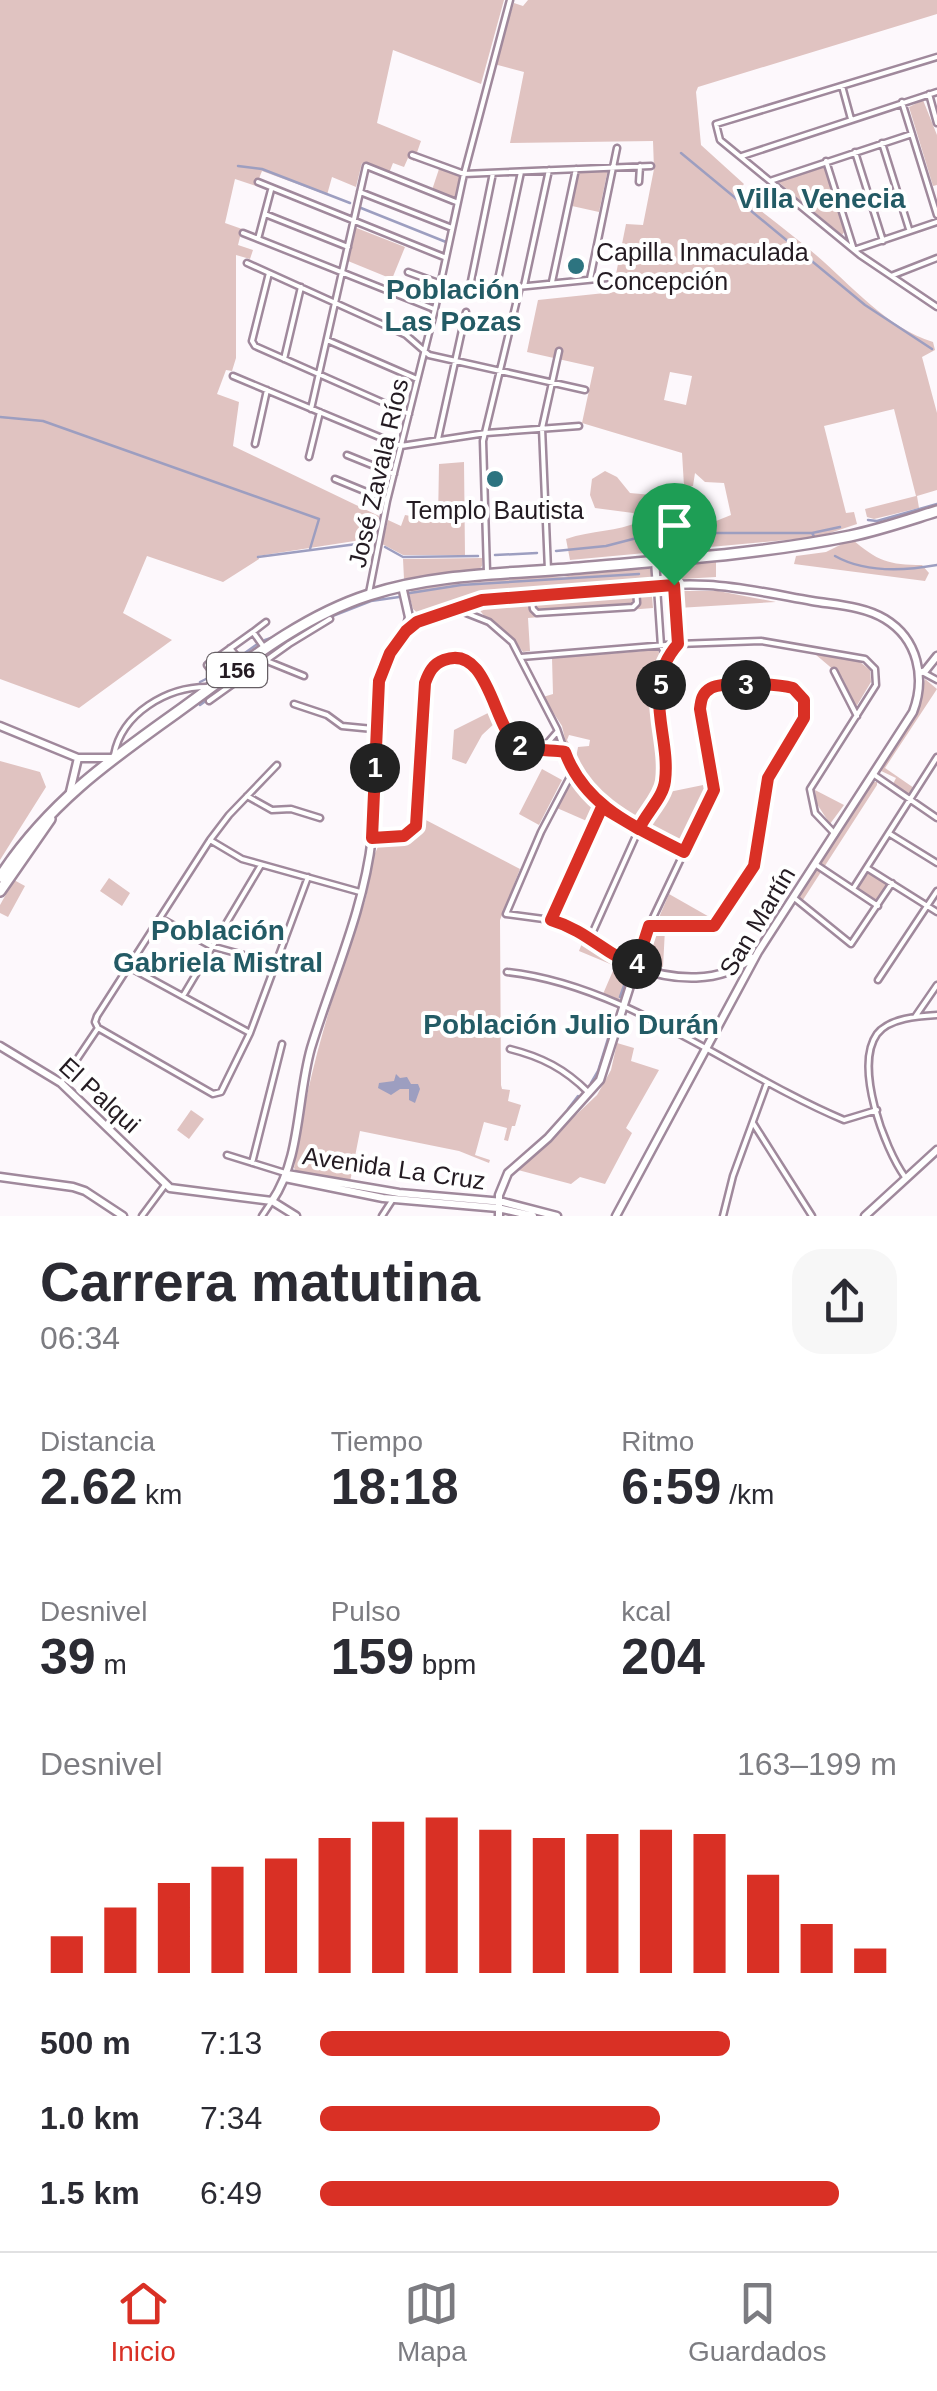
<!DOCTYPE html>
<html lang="es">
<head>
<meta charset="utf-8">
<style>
  :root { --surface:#fff; --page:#f7f7f7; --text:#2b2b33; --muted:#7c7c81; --line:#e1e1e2; --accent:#d93025 }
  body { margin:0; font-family:Arial,sans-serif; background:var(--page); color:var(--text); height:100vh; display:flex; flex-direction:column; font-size:38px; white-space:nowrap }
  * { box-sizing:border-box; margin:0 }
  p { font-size:32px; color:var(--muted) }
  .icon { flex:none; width:55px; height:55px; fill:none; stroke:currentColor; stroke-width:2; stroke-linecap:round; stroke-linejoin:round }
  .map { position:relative; height:1216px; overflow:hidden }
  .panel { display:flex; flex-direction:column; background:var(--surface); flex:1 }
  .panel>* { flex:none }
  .pin { position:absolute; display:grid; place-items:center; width:85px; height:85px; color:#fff; margin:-102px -42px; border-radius:50% 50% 50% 0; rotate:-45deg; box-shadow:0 0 10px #0007 }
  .pin .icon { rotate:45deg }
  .km { position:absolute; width:50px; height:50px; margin:-25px; border-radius:50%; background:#222; color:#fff; font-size:28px; line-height:50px; text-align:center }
  .round { display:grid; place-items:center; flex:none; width:105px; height:105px; border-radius:30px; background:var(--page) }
  .head { display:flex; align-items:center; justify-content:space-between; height:170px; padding:0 40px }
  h1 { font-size:55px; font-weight:700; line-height:75px }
  .stats { display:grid; grid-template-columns:repeat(3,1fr); gap:15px; height:170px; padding:10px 40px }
  .stats div { display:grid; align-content:center }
  .stats b { font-size:50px; font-weight:700 }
  .stats small { font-size:28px; font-weight:400 }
  .stats p { font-size:28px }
  .chart { height:280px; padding:20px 40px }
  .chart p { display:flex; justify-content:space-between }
  .chart svg { width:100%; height:180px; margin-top:10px; stroke:var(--accent); stroke-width:6 }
  ul { padding:0 40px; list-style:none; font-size:32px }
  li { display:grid; grid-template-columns:160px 120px 1fr; align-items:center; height:75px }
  li i { height:25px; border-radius:12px; background:var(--accent) }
  .tab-bar { display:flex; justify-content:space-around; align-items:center; height:140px; border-top:2px solid var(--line); background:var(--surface); font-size:28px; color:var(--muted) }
  .tab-bar a { display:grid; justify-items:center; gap:5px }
  .tab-bar .current { color:var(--accent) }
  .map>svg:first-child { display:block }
  .green { fill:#e0c3c1; fill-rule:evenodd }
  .water { fill:#9d9ec0 }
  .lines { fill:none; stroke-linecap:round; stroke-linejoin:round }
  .stream { stroke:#9d9ec0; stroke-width:2.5 }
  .street-casing { stroke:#a0899c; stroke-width:9 }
  .secondary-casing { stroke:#a0899c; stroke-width:11 }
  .highway-casing { stroke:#a0899c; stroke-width:14 }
  .street { stroke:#fff; stroke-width:4 }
  .secondary { stroke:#fff; stroke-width:6 }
  .highway { stroke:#fff; stroke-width:9 }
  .route-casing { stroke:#fff; stroke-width:20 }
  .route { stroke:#d93025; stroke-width:12 }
  .poi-dot { fill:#2d7480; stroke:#fff; stroke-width:4 }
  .labels { text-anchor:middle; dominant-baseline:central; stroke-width:8; stroke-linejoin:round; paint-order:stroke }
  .shield { fill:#fff; stroke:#665f64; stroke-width:2.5 }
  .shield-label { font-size:22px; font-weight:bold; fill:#241b22 }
  .poi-label { font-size:25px; fill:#241b22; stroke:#fff; text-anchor:start }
  .street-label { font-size:25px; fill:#241b22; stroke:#fff }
  .neighbourhood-label { font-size:28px; font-weight:bold; fill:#235b65; stroke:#fff }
</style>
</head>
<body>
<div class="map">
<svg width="937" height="1216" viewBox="0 0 937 1216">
  <rect width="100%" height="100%" fill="#fdf8fc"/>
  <path class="green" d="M 0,0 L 504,0 L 481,84 L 393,50 L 377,123 L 421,141 L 414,161 L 408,158 L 404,167 L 393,163 L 389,173 L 362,163 L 356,187 L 332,177 L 327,195 L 262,171 L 256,186 L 235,179 L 225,223 L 242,229 L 238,245 L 253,250 L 250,259 L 236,255 L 236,358 L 232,371 L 226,370 L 217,394 L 239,402 L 233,446 L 379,516 L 374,538 L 258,556 L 259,559 L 223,582 L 147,556 L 123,613 L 172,640 L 79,708 L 0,679 Z
    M 528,0 L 937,0 L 937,14 L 698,87 L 696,92 L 701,145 L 744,184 L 737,192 C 763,213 790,233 816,255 C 851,285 887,328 933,342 L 935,350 L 922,357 L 937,413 L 937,490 L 917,496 L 919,508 L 874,519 L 867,517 L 865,509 L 916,496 L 894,409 L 824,426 L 846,513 L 854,512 L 857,524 L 818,537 L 570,560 L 566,539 C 592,530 617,532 641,521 L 633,513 L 595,508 L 590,495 L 592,479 L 605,471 L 617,477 L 630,493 L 663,496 L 670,516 L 689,515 L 711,523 L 731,515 L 724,483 L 705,482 L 695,473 L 693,486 L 684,486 L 682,453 L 582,423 L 594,367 L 527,352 L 538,300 L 624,291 L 622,274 L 616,274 L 626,224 L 643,225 L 654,169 L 653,141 L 510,143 L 524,72 L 494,64 L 514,3 L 523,6 ZM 670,372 L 692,376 L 686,405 L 664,400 Z
    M 923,100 L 937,135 L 937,185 L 933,186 L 909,107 Z
    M 820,165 L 826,169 L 845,231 L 842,235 L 776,180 Z
    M 439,169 L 461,177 L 456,200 L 432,190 Z
    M 608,169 L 599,212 L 572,206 L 578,171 Z
    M 354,227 L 405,247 L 392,279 L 348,261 Z
    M 464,462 L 465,555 L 403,555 L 382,544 L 388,520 L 401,526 L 405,515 L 438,521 L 439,464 Z
    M 852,539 C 877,561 889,565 922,565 L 929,573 L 925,581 L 794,564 L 796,556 L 826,552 Z
    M 482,558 L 482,566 L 477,572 L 404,579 L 403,559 Z
    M 716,562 L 716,577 L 681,579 L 676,576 L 675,567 L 679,564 Z
    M 647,567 L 654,572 L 654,577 L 648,582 L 479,597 L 454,602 L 421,616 L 413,609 L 409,594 L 414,588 L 546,576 L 564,577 L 580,573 Z
    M 646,591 L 652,596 L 653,608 L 528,618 L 530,651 L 523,652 C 511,635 489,625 479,609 L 486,603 Z
    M 681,591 L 718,591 L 776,602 L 678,608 L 676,595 Z
    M 657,650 L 661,654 L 661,661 C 659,677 653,692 653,709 C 652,748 677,796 631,819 L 608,805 L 572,765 L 570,758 L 576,758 L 578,747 L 589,746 L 590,740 L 569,735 L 567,740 L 570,745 L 567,748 L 562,726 L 543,697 L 553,694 L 552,658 Z
    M 815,654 L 860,662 L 870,670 L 871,682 L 856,707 L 842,677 Z
    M 925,679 L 937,689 L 885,768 L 914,788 L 909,795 L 893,784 L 896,778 L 879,770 L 918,708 Z
    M 490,712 L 496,722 L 482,735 L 466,764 L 452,759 L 454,730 Z
    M 0,761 L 40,772 L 46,787 L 0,860 Z
    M 542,769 L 562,780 L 539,825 L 519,814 Z
    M 573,778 L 596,805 L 589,822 L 557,808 Z
    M 873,782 L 877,782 L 877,785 L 801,903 L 797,900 Z
    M 708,784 L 683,844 L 645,826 L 669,792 Z
    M 815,790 L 844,805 L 830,824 L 817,804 Z
    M 422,818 L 520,869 L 500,920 L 501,1085 L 502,1089 L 510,1090 L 508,1101 L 521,1105 L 515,1126 L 512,1126 L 508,1141 L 504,1140 L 507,1128 L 484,1122 L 475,1155 L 490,1160 L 489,1163 L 459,1151 L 360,1131 L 350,1182 L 297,1172 L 294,1168 C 308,1070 333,994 365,901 C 370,885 369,863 377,849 C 386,830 419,853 422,818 Z
    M 869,872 L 888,884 L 876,903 L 857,889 Z
    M 109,878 L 130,893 L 122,906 L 100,891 Z
    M 14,880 L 25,886 L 8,917 L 0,913 L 0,905 Z
    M 669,894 L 713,919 L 711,924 L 678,920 L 657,922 Z
    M 665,929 L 663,967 L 645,962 L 644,950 L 653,931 Z
    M 584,938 L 621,968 L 618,975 L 627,979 L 621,998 L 616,1000 L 603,994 L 615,966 L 579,951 Z
    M 617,1043 L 634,1048 L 631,1061 L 659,1070 L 626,1128 L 632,1133 L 605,1184 L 580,1177 L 571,1184 L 518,1170 L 597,1095 L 611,1070 Z
    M 191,1110 L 204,1119 L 189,1139 L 177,1130 Z"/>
  <path class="water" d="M 396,1074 L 400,1078 L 407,1077 L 411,1084 L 418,1084 L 420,1089 L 415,1103 L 409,1100 L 409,1089 L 400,1089 L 391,1095 L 378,1088 L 379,1083 L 394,1081 Z"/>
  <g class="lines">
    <path class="stream" d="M 681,153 L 865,305 L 932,349
      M 238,166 L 262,169 L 350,203
      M 361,208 L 446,242
      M 0,417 L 43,421 L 319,519 L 310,549
      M 868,520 L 877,521 L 937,504
      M 812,533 L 840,527
      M 385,547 L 403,557 L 478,556
      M 556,551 L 606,546 L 656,533 L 812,533 L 815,538
      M 495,555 L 537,553
      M 835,556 C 865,573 904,571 937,565
      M 258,557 L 372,542
      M 410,593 L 461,585 L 639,574
      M 330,617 L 371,601 L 399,597
      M 265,640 L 280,635
      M 242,655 L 256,645
      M 266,658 L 323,621
      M 218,671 L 234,661
      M 200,682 L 210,677
      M 200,705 L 260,662
      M 620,997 L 626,980
      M 591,1083 L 598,1071 L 614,1019
      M 568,1109 L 578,1096"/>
    <defs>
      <path id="street" d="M 937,57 L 716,124 L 720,140 L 860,255 L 937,307
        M 842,86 L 851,119
        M 929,94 L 937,123
        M 902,102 L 937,215
        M 882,143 L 909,229
        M 855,152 L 883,241
        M 412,155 L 464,174 L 651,166
        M 742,156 L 937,92
        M 826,161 L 854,250 L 937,222
        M 770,181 L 912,134
        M 258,182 L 444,257
        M 639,182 L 640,166
        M 360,192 L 452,228
        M 265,214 L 348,247
        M 243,233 L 434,309
        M 258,239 L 271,190
        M 247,263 L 406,335 L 429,355 L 585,390
        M 408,272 L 441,284
        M 269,273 L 252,341 L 255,346 L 409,414
        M 891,276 L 937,258
        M 590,279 L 617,148
        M 552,282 L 576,169
        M 524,286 L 549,170
        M 496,289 L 521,172
        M 469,291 L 493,173
        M 439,295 L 607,278
        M 327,340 L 417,379
        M 284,359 L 301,287
        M 233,376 L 401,446 L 486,433 L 579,426
        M 311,409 L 366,166 L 456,202
        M 438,439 L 466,312
        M 255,444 L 267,390
        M 347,455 L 394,474
        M 309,457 L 320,412
        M 335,479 L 386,500
        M 548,570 L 542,428 L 559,351
        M 487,572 L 483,441 L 520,287
        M 369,593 L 387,501 L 435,309 L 464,174 L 510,0
        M 531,596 L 533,609 L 537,613 L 633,607 L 637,603 L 636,588
        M 456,609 L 489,622 L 512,642 L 557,729 L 572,773 L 602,807 L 685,852
        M 253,632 L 266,622
        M 230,648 L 243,664
        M 521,657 L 678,644 L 761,641 L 865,659 L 875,669 L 876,685 L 810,789 L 815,813 L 835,834
        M 666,657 L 678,644 L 674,586
        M 262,659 L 304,676
        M 834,671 L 857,716
        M 924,673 L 937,680
        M 217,678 L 207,665 L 253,632 L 263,646
        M 209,701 L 289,644 L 330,619
        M 294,704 L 327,715 L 342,726 L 373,729
        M 544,747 L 557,732
        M 114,755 C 122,713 167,687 207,687
        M 572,773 L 541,832 L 506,914 L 551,920 L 570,926 L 636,967 L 649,926 L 714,789 L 701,709 L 704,694 L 712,688 L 724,685 L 784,686 L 797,690 L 805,700 L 804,718 L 768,778 L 753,866 L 718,923 L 709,928 L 649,926
        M 873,774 L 937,818
        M 247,796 L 272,810 L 291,809 L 320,818
        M 890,834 L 937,863
        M 372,838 L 404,836 L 416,826 L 424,687 C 427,673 434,662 449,659 C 487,651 493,717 513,740 C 525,753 549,748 565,753
        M 210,840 L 242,859 L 360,892
        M 815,864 L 878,906
        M 867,868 L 937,912
        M 853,889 L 937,757
        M 793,897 L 851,944 L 892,883
        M 160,918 L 211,946 L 276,964
        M 551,920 L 602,807
        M 591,936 L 643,820 L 664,785 L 658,710 L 666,657 L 661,646 L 657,587
        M 129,967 L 250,1033
        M 507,972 C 627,985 734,1074 844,1120 L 877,1110
        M 878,980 L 937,891
        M 183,996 L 261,865
        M 915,1017 L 937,985
        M 98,1028 L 213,1094 L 221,1092 L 250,1033 L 308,877
        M 510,1049 C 542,1057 565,1069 588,1092
        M 61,1083 L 98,1028 L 95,1022 L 97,1016 L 210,840 L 229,815 L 277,765
        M 753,1123 L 812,1216
        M 227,1155 L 285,1173
        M 252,1163 L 282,1044
        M 905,1177 C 884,1148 854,1066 877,1034 C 889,1018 919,1016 937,1015
        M 142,1216 L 165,1185
        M 262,1216 L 272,1201
        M 382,1216 L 393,1199
        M 723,1216 L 733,1176 L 767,1083"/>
      <path id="secondary" d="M 671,559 L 673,585
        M 655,561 L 657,587
        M 402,586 L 409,617 L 406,631
        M 919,673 L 925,671 L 937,656
        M 0,726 L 78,758 L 112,758
        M 69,796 L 78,758
        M 0,1046 L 61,1083 L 170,1188 L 272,1201 L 296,1216
        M 287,1174 L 399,1193 L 503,1202 L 557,1216
        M 0,1177 L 73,1187 L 85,1191 L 123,1216
        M 285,1178 L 383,1198 L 498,1208 L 533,1216
        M 272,1201 C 301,1159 297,1097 311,1048 C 332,979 364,910 372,837 C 378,785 365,686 395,644 C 433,591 535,596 594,591 C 632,588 670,583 708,585 C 743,587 778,595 812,601 C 836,605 864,606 885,619 C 918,639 926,678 913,712 L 758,952 L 616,1216
        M 499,1216 L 499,1195 L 508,1173 L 548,1138 L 600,1080 L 636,967 C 674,981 720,984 752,958
        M 865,1216 L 937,1150"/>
      <path id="highway" d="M 0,877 C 47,805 107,762 176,713 C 236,670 297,618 369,595 C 436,573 509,574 579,568 C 669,560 761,554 850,536 C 879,530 908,520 937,511
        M 0,891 L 50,819"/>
    </defs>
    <use href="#street" class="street-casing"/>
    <use href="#secondary" class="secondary-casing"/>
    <use href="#highway" class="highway-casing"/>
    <use href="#street" class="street"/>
    <use href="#secondary" class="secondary"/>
    <use href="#highway" class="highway"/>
  </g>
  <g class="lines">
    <defs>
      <path id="route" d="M 674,585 L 482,600 L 417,622 L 406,631 L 390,653 L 379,681 L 372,838 L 404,836 L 416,826 L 425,683 C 429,672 433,664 444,660 C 486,644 493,719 513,740 C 525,753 549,749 565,752 C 585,807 636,827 684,852 L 714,790 L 700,709 C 701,700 702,693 711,688 C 725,681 777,684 793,688 L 804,700 L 804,718 L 768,778 L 754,866 L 714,926 L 649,926 L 636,966 C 603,953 588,931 551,920 L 602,807 L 639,829 C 646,813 663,798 665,781 C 671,735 640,687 678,644 L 674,585"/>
    </defs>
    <use href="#route" class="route-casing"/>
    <use href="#route" class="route"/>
  </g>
  <g class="poi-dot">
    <circle cx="576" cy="266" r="10"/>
    <circle cx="495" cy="479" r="10"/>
  </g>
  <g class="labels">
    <rect class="shield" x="207" y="653" width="60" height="34" rx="8"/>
    <g class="shield-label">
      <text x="237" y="670">156</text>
    </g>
    <g class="poi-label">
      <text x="596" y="252">Capilla Inmaculada<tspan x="596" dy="29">Concepción</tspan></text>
      <text x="495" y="510" text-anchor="middle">Templo Bautista</text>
    </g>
    <g class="street-label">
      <text transform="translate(378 473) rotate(-77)">José Zavala Ríos</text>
      <text transform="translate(757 921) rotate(-59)">San Martín</text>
      <text transform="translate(100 1095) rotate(42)">El Palqui</text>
      <text transform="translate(394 1168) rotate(8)">Avenida La Cruz</text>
    </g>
    <g class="neighbourhood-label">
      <text x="821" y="198">Villa Venecia</text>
      <text x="453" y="289">Población<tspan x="453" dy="32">Las Pozas</tspan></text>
      <text x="218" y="930">Población<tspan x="218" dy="32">Gabriela Mistral</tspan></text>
      <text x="571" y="1024">Población Julio Durán</text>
    </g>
  </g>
</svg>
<div class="pin" style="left:674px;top:585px;background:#1e9e55"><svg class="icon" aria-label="arrive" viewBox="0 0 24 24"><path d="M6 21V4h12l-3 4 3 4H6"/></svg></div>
<b class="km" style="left:375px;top:768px">1</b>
<b class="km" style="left:520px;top:746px">2</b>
<b class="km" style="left:746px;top:685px">3</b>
<b class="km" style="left:637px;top:964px">4</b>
<b class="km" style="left:661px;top:685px">5</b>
</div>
<section class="panel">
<div class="head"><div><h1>Carrera matutina</h1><p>06:34</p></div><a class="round"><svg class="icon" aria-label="share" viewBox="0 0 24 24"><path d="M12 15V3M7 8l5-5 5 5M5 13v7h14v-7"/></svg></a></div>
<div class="stats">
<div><p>Distancia</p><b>2.62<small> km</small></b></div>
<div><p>Tiempo</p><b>18:18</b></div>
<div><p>Ritmo</p><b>6:59<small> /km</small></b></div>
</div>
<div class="stats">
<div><p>Desnivel</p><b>39<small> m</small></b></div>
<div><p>Pulso</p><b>159<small> bpm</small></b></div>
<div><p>kcal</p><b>204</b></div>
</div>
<div class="chart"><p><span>Desnivel</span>163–199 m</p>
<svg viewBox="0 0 160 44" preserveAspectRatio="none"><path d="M5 44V35M15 44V28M25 44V22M35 44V18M45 44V16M55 44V11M65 44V7M75 44V6M85 44V9M95 44V11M105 44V10M115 44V9M125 44V10M135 44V20M145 44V32M155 44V38"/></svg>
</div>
<ul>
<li><b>500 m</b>7:13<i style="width:71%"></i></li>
<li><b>1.0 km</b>7:34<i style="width:59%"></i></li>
<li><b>1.5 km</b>6:49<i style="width:90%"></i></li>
</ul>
</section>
<nav class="tab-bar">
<a class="current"><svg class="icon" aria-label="home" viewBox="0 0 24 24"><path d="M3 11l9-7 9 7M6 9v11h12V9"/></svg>Inicio</a>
<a><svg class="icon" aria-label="map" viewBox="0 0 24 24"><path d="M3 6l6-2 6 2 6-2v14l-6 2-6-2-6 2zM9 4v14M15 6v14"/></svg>Mapa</a>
<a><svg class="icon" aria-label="saved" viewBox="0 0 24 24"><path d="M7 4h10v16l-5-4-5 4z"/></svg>Guardados</a>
</nav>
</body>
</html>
